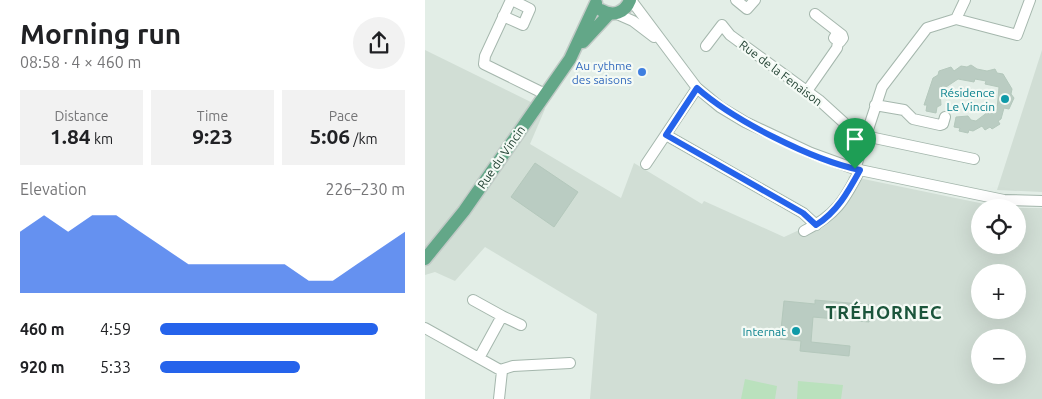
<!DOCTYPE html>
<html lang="en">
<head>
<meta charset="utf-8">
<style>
  :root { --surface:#fff; --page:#f2f2f2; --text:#202124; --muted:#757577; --accent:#2563eb }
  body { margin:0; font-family:Ubuntu,sans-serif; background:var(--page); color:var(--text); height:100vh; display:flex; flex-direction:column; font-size:19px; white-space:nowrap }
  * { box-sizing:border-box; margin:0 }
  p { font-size:16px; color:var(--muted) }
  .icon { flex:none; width:28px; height:28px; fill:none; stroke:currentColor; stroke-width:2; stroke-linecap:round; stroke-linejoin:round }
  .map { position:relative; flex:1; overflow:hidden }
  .sheet { display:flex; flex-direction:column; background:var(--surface); width:425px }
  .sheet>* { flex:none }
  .tools { position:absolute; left:546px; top:199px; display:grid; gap:10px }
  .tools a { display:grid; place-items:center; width:55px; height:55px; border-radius:50%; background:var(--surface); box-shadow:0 5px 20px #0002; font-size:25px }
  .pin { position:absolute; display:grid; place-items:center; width:42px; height:42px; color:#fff; margin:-51px -21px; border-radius:50% 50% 50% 0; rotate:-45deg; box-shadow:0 0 5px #0007 }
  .pin .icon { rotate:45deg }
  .round { display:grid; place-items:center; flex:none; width:52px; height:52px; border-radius:26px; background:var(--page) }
  .head { display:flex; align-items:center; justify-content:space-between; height:85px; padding:0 20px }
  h1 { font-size:28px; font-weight:600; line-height:38px }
  .figures { display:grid; grid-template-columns:repeat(3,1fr); gap:8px; height:85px; padding:5px 20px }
  .figures div { display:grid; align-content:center; border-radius:0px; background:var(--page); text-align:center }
  .figures b { font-size:21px; font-weight:600 }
  .figures small { font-size:14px; font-weight:400 }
  .figures p { font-size:14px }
  .chart { height:140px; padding:10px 20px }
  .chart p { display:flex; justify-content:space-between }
  .chart svg { width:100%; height:90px; margin-top:5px; fill:var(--accent); opacity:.7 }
  ul { padding:0 20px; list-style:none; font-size:16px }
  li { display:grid; grid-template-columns:80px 60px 1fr; align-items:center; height:38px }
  li i { height:12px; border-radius:6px; background:var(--accent) }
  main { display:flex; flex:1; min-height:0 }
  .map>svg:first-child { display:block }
  .built { fill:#d1ded5; fill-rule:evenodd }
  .green { fill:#bae1bd }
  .building { fill:#baccc2; stroke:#b4c8bc }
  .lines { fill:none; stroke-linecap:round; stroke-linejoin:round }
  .minor-casing { stroke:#a5b7ad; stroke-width:12 }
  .major-casing { stroke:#c1cac6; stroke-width:15 }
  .minor { stroke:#fff; stroke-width:10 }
  .major { stroke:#63a788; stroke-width:12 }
  .route-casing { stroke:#fff; stroke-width:10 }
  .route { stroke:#2563eb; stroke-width:6 }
  .shop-dot { fill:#3f7fe0; stroke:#f4faf5; stroke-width:2 }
  .culture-dot { fill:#0f9aa8; stroke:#f4faf5; stroke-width:2 }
  .labels { text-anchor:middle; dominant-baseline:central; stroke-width:4.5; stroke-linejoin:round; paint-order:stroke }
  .shop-label { font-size:12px; fill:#366cbe; stroke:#f4faf5; text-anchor:end }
  .street-label { font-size:12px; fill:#214132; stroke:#f4faf5 }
  .culture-label { font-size:12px; fill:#0d838f; stroke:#f4faf5; text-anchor:end }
  .district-label { font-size:18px; font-weight:bold; letter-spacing:1px; fill:#1b553b; stroke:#f4faf5 }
</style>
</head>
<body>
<main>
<section class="sheet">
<div class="head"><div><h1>Morning run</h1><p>08:58 · 4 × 460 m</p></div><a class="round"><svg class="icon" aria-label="share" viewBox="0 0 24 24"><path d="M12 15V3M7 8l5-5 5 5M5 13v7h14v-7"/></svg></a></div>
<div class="figures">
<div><p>Distance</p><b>1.84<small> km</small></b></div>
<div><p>Time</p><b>9:23</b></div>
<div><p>Pace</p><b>5:06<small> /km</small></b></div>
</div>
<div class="chart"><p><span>Elevation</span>226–230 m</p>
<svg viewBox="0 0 160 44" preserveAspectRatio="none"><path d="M0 44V14L10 6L20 14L30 6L40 6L50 14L60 22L70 30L80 30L90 30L100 30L110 30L120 38L130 38L140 30L150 22L160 14V44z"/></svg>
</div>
<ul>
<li><b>460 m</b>4:59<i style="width:89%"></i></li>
<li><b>920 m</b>5:33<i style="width:57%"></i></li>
</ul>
</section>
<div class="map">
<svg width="617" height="399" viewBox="0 0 617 399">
  <rect width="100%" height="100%" fill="#e3eee7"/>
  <path class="built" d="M 0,50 L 120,109 L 105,144 L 196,198 L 209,163 L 277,204 L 279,201 L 359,237 L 396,220 L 421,186 L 424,176 L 574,207 L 555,208 L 555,245 L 592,245 L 593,208 L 617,208 L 617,399 L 165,399 L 172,314 L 60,247 L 30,281 L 10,272 L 0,275 ZM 555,272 L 592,272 L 592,310 L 555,310 ZM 555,338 L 592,338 L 592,375 L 555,375 Z
    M 617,50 L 617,192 L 572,190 Z"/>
  <path class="green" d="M 320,379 L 352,386 L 350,399 L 316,399 Z
    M 373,381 L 418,385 L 416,399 L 372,399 Z"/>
  <path class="building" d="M 546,65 L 552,69 L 562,71 L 570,69 L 572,73 L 578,74 L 587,89 L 586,94 L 589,98 L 584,109 L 579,108 L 576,119 L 573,121 L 575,124 L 567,129 L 565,127 L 560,130 L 557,126 L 548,131 L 544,130 L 543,133 L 534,131 L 535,128 L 529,127 L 531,117 L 543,116 L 546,120 L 551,121 L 563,112 L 572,110 L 574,87 L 560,84 L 561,81 L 550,79 L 549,82 L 533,79 L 515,91 L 516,105 L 512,107 L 511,113 L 501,111 L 502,105 L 499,105 L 508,78 L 513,75 L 514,71 L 526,67 L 529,71 L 536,66 L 542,67 Z
    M 110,163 L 153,192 L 129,227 L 86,197 Z
    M 390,300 L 446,305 L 444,322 L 388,317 L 386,342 L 425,346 L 424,356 L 375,351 L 376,341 L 355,339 L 359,301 L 390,304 Z"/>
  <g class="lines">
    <defs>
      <path id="minor" d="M 86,0 L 60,56 L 59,64 L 120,94
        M 206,0 L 272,88 L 295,107 L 320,122 L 386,153 L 430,169 L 579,200 L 617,201
        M 311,0 L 322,9 L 330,0
        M 192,14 L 208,21 L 229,37
        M 390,14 L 417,35 L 418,38 L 415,42 L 409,38 L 412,33
        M 78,16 L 98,25 L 105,9 L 87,0
        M 531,19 L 540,0
        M 281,46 L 297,25 L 305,35 L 394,100 L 427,130 L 440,136 L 549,159
        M 382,91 L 412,48 L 413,42
        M 450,105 L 479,110 L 488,119 L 515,125 L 518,124 L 520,117
        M 241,135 L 378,213 L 391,225
        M 221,164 L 272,88
        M 430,169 L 457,87 L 502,28 L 531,19 L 592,35 L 605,0
        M 379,231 C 411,215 419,201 435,170
        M 48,300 L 77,316 L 54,358
        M 77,316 L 96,325
        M 0,328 L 77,371 L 74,399
        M 75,370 L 88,366 L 145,363"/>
      <path id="major" d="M 176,10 C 188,17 200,13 205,0
        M 158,42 L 184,14
        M 0,259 L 39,211 L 145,59 L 171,3"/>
    </defs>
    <use href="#minor" class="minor-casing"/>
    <use href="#major" class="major-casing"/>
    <use href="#minor" class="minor"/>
    <use href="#major" class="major"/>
  </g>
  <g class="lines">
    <defs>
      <path id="route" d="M 272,88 C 308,120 387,160 435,170 C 423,192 412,212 391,225 L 378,213 L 241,135 Z"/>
    </defs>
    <use href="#route" class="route-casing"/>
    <use href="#route" class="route"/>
  </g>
  <circle class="shop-dot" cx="217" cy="72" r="5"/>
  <g class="culture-dot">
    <circle cx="580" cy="99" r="5"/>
    <circle cx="371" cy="331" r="5"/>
  </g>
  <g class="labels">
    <g class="shop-label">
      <text x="207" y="65">Au rythme<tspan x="207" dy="14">des saisons</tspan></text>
    </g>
    <g class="street-label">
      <text transform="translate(356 73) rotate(37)">Rue de la Fenaison</text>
      <text transform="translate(76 157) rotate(-55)">Rue du Vincin</text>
    </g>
    <g class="culture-label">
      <text x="570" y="92">Résidence<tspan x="570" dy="14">Le Vincin</tspan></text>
      <text x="361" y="331">Internat</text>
    </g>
    <g class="district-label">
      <text x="459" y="312">TRÉHORNEC</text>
    </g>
  </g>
</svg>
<div class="tools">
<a><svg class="icon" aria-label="locate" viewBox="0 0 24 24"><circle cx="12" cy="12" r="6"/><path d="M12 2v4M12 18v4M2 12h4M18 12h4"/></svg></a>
<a>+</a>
<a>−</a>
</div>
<div class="pin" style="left:430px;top:169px;background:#1e9e55"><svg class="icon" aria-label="arrive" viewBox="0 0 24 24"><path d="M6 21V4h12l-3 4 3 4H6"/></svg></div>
</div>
</main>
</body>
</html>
